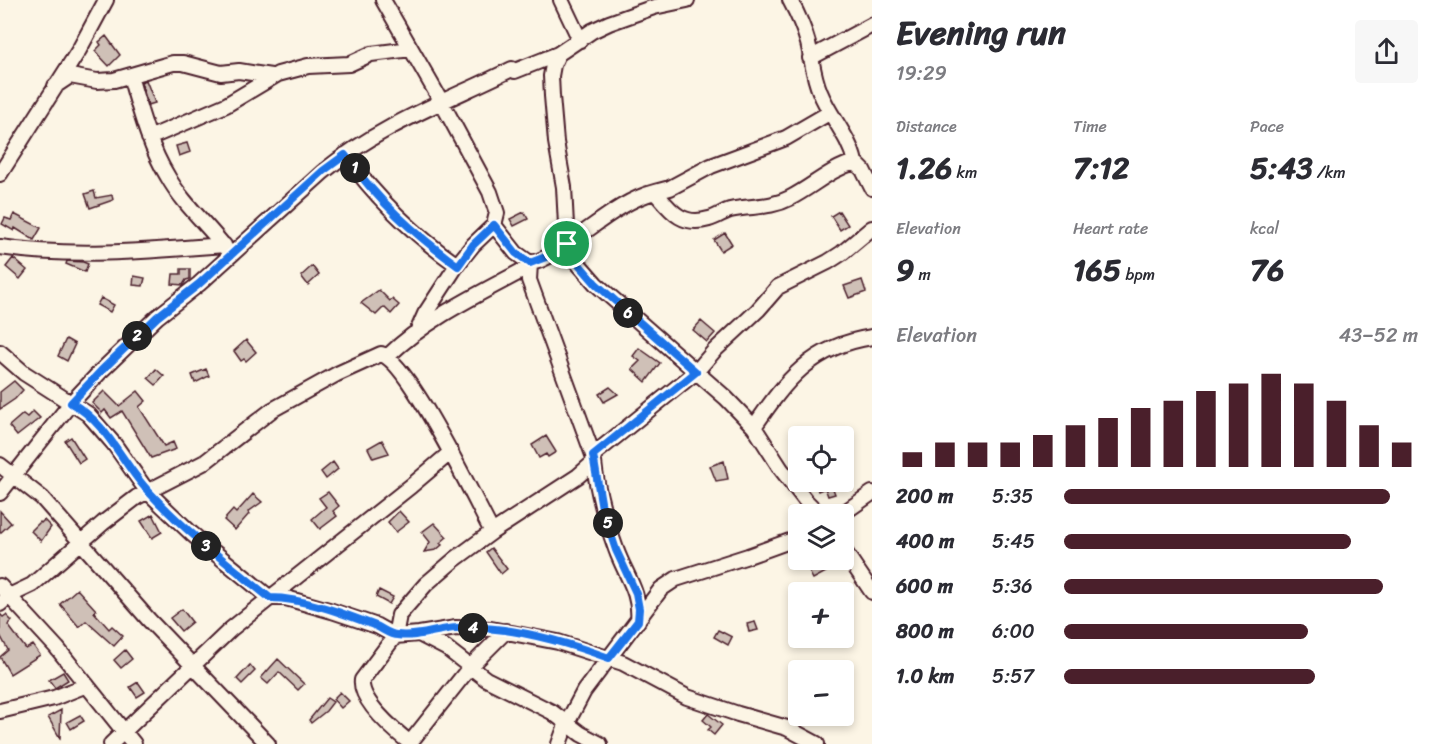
<!DOCTYPE html>
<html lang="en">
<head>
<meta charset="utf-8">
<style>
  :root { --surface:#fff; --page:#f7f7f7; --text:#2b2b33; --muted:#7c7c81; --accent:#4a1f2b }
  body { margin:0; font-family:Sriracha,sans-serif; background:var(--page); color:var(--text); height:100vh; display:flex; flex-direction:column; font-size:22px; white-space:nowrap }
  * { box-sizing:border-box; margin:0 }
  p { font-size:20px; color:var(--muted) }
  .icon { flex:none; width:33px; height:33px; fill:none; stroke:currentColor; stroke-width:2; stroke-linecap:round; stroke-linejoin:round }
  .map { position:relative; flex:1; overflow:hidden }
  .sheet { display:flex; flex-direction:column; background:var(--surface); width:570px }
  .sheet>* { flex:none }
  .tools { position:absolute; left:788px; top:426px; display:grid; gap:12px }
  .tools a { display:grid; place-items:center; width:66px; height:66px; border-radius:6px; background:var(--surface); box-shadow:0 3px 9px #0003; font-size:30px }
  .pin { position:absolute; display:grid; place-items:center; width:51px; height:51px; color:#fff; margin:-26px; border:3px solid #fff; border-radius:50%; box-shadow:0 2px 6px #0007 }
  .km { position:absolute; width:30px; height:30px; margin:-15px; border-radius:50%; background:#222; color:#fff; font-size:16px; line-height:30px; text-align:center }
  .round { display:grid; place-items:center; flex:none; width:63px; height:63px; border-radius:6px; background:var(--page) }
  .overview { display:flex; align-items:center; justify-content:space-between; height:102px; padding:0 24px }
  h1 { font-size:33px; font-weight:800; line-height:45px }
  .stats { display:grid; grid-template-columns:repeat(3,1fr); gap:9px; height:102px; padding:6px 24px }
  .stats div { display:grid; align-content:center }
  .stats b { font-size:30px; font-weight:800 }
  .stats small { font-size:16px; font-weight:400 }
  .stats p { font-size:16px }
  .chart { height:168px; padding:12px 24px }
  .chart p { display:flex; justify-content:space-between }
  .chart svg { width:100%; height:108px; margin-top:6px; stroke:var(--accent); stroke-width:6 }
  ul { padding:0 24px; list-style:none; font-size:20px }
  li { display:grid; grid-template-columns:96px 72px 1fr; align-items:center; height:45px }
  li i { height:15px; border-radius:8px; background:var(--accent) }
  main { display:flex; flex:1; min-height:0 }
  .map>svg:first-child { display:block }
  .building { fill:#cfc0b7; stroke:#4a1f2b; stroke-width:1.5 }
  .lines { fill:none; stroke-linecap:round; stroke-linejoin:round }
  .minor-casing { stroke:#4a1f2b; stroke-width:18 }
  .minor { stroke:#fcf5e5; stroke-width:14 }
  .route-casing { stroke:#fff; stroke-width:12 }
  .route { stroke:#1a73e8; stroke-width:8 }
</style>
</head>
<body>
<main>
<div class="map">
<svg width="872" height="744" viewBox="0 0 872 744">
  <rect width="100%" height="100%" fill="#fcf5e5"/>
  <filter id="ink" filterUnits="userSpaceOnUse"><feTurbulence type="fractalNoise" baseFrequency=".0167" numOctaves="2"/><feDisplacementMap in="SourceGraphic" scale="12" xChannelSelector="R" yChannelSelector="G"/><feConvolveMatrix kernelMatrix="1 2 1 2 8 2 1 2 1" color-interpolation-filters="sRGB"/></filter>
  <g filter="url(#ink)">
    <path class="building" d="M 106,36 L 120,55 L 109,66 L 95,51 L 101,45 L 99,42 Z
      M 146,80 L 155,103 L 148,105 L 141,82 Z
      M 187,143 L 190,152 L 179,156 L 176,146 Z
      M 94,191 L 96,198 L 112,195 L 113,200 L 90,208 L 85,194 Z
      M 839,211 L 848,225 L 840,230 L 831,216 Z
      M 524,212 L 528,219 L 514,226 L 510,219 Z
      M 14,214 L 41,228 L 34,240 L 15,228 L 14,231 L 2,224 L 5,218 L 11,220 Z
      M 725,233 L 732,244 L 721,251 L 714,240 Z
      M 13,258 L 27,270 L 20,279 L 6,267 Z
      M 67,261 L 83,262 L 88,264 L 85,272 L 66,264 Z
      M 312,266 L 319,275 L 308,285 L 301,276 Z
      M 181,269 L 190,269 L 190,279 L 186,280 L 183,285 L 172,284 L 173,274 L 181,274 Z
      M 134,276 L 145,278 L 143,286 L 133,285 Z
      M 862,280 L 866,292 L 849,298 L 844,286 Z
      M 379,290 L 390,301 L 392,299 L 399,305 L 391,314 L 384,307 L 376,315 L 361,303 Z
      M 101,298 L 114,305 L 110,312 L 97,305 Z
      M 701,321 L 715,333 L 707,342 L 693,330 Z
      M 66,339 L 75,344 L 67,361 L 58,356 Z
      M 246,340 L 256,352 L 246,361 L 244,359 L 241,361 L 234,351 Z
      M 639,348 L 660,363 L 646,382 L 632,369 L 640,361 L 633,356 Z
      M 156,369 L 164,376 L 156,385 L 148,378 Z
      M 206,369 L 209,376 L 195,383 L 192,375 Z
      M 14,381 L 23,390 L 15,399 L 0,409 L 0,392 Z
      M 610,387 L 618,394 L 604,402 L 599,394 Z
      M 104,391 L 119,406 L 138,391 L 146,401 L 139,407 L 164,446 L 173,442 L 176,449 L 151,458 L 122,411 L 111,418 L 105,410 L 102,413 L 92,403 Z
      M 33,411 L 40,418 L 17,436 L 9,426 L 23,414 L 27,417 Z
      M 546,436 L 556,452 L 548,457 L 546,454 L 539,458 L 532,445 Z
      M 71,437 L 85,459 L 79,463 L 65,441 Z
      M 382,440 L 389,453 L 373,458 L 368,448 Z
      M 724,461 L 728,479 L 716,481 L 710,466 Z
      M 333,462 L 338,469 L 326,479 L 321,472 Z
      M 815,482 L 841,482 L 832,486 L 835,494 L 828,496 L 825,488 L 818,491 Z
      M 328,492 L 339,506 L 333,511 L 337,516 L 320,529 L 312,519 L 326,507 L 319,498 Z
      M 253,494 L 262,502 L 248,512 L 249,514 L 235,530 L 224,520 L 233,510 L 236,513 Z
      M 0,511 L 11,523 L 0,533 Z
      M 399,511 L 409,522 L 396,532 L 388,522 Z
      M 153,514 L 162,532 L 152,538 L 141,521 Z
      M 44,520 L 51,527 L 41,541 L 31,531 L 40,522 L 41,523 Z
      M 434,523 L 447,537 L 440,543 L 442,545 L 436,550 L 424,552 L 430,542 L 422,532 Z
      M 491,548 L 507,569 L 501,574 L 486,552 Z
      M 815,560 L 819,560 L 826,572 L 813,579 L 805,564 Z
      M 77,589 L 96,610 L 94,612 L 109,629 L 112,626 L 123,636 L 114,646 L 86,621 L 79,627 L 60,604 Z
      M 379,590 L 393,597 L 389,604 L 376,597 Z
      M 182,609 L 192,622 L 181,631 L 170,618 Z
      M 0,614 L 3,617 L 6,615 L 12,621 L 8,625 L 26,649 L 33,645 L 40,655 L 10,674 L 0,657 L 8,650 L 0,635 Z
      M 755,622 L 758,630 L 749,632 L 747,624 Z
      M 718,630 L 732,637 L 728,645 L 714,637 Z
      M 125,650 L 132,659 L 121,668 L 114,660 Z
      M 278,659 L 304,684 L 298,690 L 279,672 L 268,684 L 261,678 Z
      M 250,665 L 255,671 L 242,684 L 237,679 Z
      M 63,672 L 68,680 L 55,688 L 49,680 Z
      M 138,682 L 145,692 L 137,697 L 130,687 Z
      M 340,692 L 349,701 L 341,708 L 333,699 Z
      M 327,698 L 333,702 L 326,711 L 311,723 L 309,720 Z
      M 61,710 L 60,738 L 48,717 Z
      M 708,714 L 722,725 L 714,735 L 708,730 L 711,727 L 703,720 Z
      M 80,715 L 84,721 L 71,729 L 67,722 Z"/>
    <g class="lines">
      <defs>
        <path id="minor" d="M 383,0 L 441,101 L 490,192 L 497,213 L 494,225 L 473,245 L 457,265 L 425,314 L 417,332
          M 561,0 L 580,40
          M 790,0 C 797,13 804,28 808,43 C 812,59 813,76 820,92 C 830,117 849,136 855,162
          M 558,54 L 553,65 L 551,76 L 552,96 L 556,142 L 564,187 L 567,244 L 570,254 L 596,284 L 726,398 L 754,427 L 781,469 L 805,500 L 819,514
          M 810,58 L 872,25
          M 130,76 C 140,110 149,146 168,177 C 183,204 208,225 227,250
          M 55,86 L 70,76 L 97,81 L 114,80 L 173,63 L 183,63 L 221,73 L 239,71 L 271,76
          M 149,138 L 226,105 L 278,74 L 308,66 L 349,64 L 371,54 L 411,49
          M 345,155 C 377,199 413,234 457,265
          M 0,174 L 79,50 L 106,0
          M 655,192 L 670,188 L 711,166 L 786,138 L 829,113
          M 494,225 L 516,253 L 530,263 C 544,261 555,252 567,244 C 595,226 623,200 655,192 C 671,211 682,227 709,219 C 717,217 723,212 730,210 C 751,205 769,209 790,198 C 812,187 830,169 855,162 L 863,170 L 872,188
          M 0,247 C 75,258 149,251 224,245
          M 0,352 L 24,373 L 88,414 L 114,444 L 147,491 L 192,534 L 270,598 L 411,486 L 451,452
          M 388,356 C 427,318 481,293 529,267
          M 754,427 C 786,380 812,346 872,337
          M 593,455 L 696,372 L 714,351 L 758,310 L 778,287 L 828,262 L 842,253 L 872,228
          M 594,462 C 597,493 606,521 616,549 C 625,575 641,592 638,621
          M 0,465 L 42,498 L 149,620 L 268,744
          M 0,493 L 71,403 L 101,371 L 157,317 L 199,284 L 323,172 C 380,125 447,101 512,69 L 515,71 L 558,54 L 592,31 L 609,23 L 654,7 L 687,0
          M 842,514 L 872,493
          M 843,549 L 872,592
          M 0,586 L 57,648 L 134,744
          M 0,604 L 9,596 L 32,585 L 103,523 L 137,497 L 205,462 L 272,410 L 337,374 L 381,354 C 409,362 475,500 492,532
          M 419,634 L 446,648 L 486,679 L 552,712 L 581,734 L 600,744
          M 0,711 L 54,698 L 87,685
          M 410,743 C 395,731 359,701 362,680 L 395,636 L 399,615 L 426,584 L 454,560 L 492,532 L 578,476 L 594,462 L 593,455 L 529,280 L 530,263
          M 111,744 L 231,629 L 270,598 L 286,598 L 332,611 L 377,626 L 395,636 L 419,634 L 456,628 L 491,629 L 558,642 L 623,663 L 687,697 L 738,714 L 787,728 L 817,744
          M 409,744 L 470,667 L 506,631
          M 559,744 L 566,725 L 584,691 L 661,589 L 676,579 L 748,556 L 798,538"/>
      </defs>
      <use href="#minor" class="minor-casing"/>
      <use href="#minor" class="minor"/>
    </g>
  </g>
  <g class="lines" filter="url(#ink)">
    <defs>
      <path id="route" d="M 345,155 C 377,200 413,233 458,266 L 473,245 L 494,225 L 516,253 L 530,263 L 551,255 L 567,244 L 570,254 L 596,284 L 696,372 L 593,455 L 602,508 L 616,550 L 636,593 L 639,609 L 638,621 L 609,658 C 565,642 503,624 456,628 C 437,629 417,638 397,635 C 390,635 383,629 376,626 C 345,614 303,598 270,598 C 228,564 185,531 149,492 C 122,464 108,423 71,403 L 101,371 L 157,317 L 199,284 L 323,171 Z"/>
    </defs>
    <use href="#route" class="route-casing"/>
    <use href="#route" class="route"/>
  </g>
</svg>
<div class="tools">
<a><svg class="icon" aria-label="locate" viewBox="0 0 24 24"><circle cx="12" cy="12" r="6"/><path d="M12 2v4M12 18v4M2 12h4M18 12h4"/></svg></a>
<a><svg class="icon" aria-label="layers" viewBox="0 0 24 24"><path d="M12 4l9 5-9 5-9-5zM3 14l9 5 9-5"/></svg></a>
<a>+</a>
<a>−</a>
</div>
<div class="pin" style="left:567px;top:244px;background:#1e9e55"><svg class="icon" aria-label="arrive" viewBox="0 0 24 24"><path d="M6 21V4h12l-3 4 3 4H6"/></svg></div>
<b class="km" style="left:355px;top:168px">1</b>
<b class="km" style="left:137px;top:336px">2</b>
<b class="km" style="left:206px;top:546px">3</b>
<b class="km" style="left:473px;top:628px">4</b>
<b class="km" style="left:608px;top:523px">5</b>
<b class="km" style="left:628px;top:313px">6</b>
</div>
<section class="sheet">
<div class="overview"><div><h1>Evening run</h1><p>19:29</p></div><a class="round"><svg class="icon" aria-label="share" viewBox="0 0 24 24"><path d="M12 15V3M7 8l5-5 5 5M5 13v7h14v-7"/></svg></a></div>
<div class="stats">
<div><p>Distance</p><b>1.26<small> km</small></b></div>
<div><p>Time</p><b>7:12</b></div>
<div><p>Pace</p><b>5:43<small> /km</small></b></div>
</div>
<div class="stats">
<div><p>Elevation</p><b>9<small> m</small></b></div>
<div><p>Heart rate</p><b>165<small> bpm</small></b></div>
<div><p>kcal</p><b>76</b></div>
</div>
<div class="chart"><p><span>Elevation</span>43–52 m</p>
<svg viewBox="0 0 160 44" preserveAspectRatio="none"><path d="M5 44V38M15 44V34M25 44V34M35 44V34M45 44V31M55 44V27M65 44V24M75 44V20M85 44V17M95 44V13M105 44V10M115 44V6M125 44V10M135 44V17M145 44V27M155 44V34"/></svg>
</div>
<ul>
<li><b>200 m</b>5:35<i style="width:92%"></i></li>
<li><b>400 m</b>5:45<i style="width:81%"></i></li>
<li><b>600 m</b>5:36<i style="width:90%"></i></li>
<li><b>800 m</b>6:00<i style="width:69%"></i></li>
<li><b>1.0 km</b>5:57<i style="width:71%"></i></li>
</ul>
</section>
</main>
</body>
</html>
